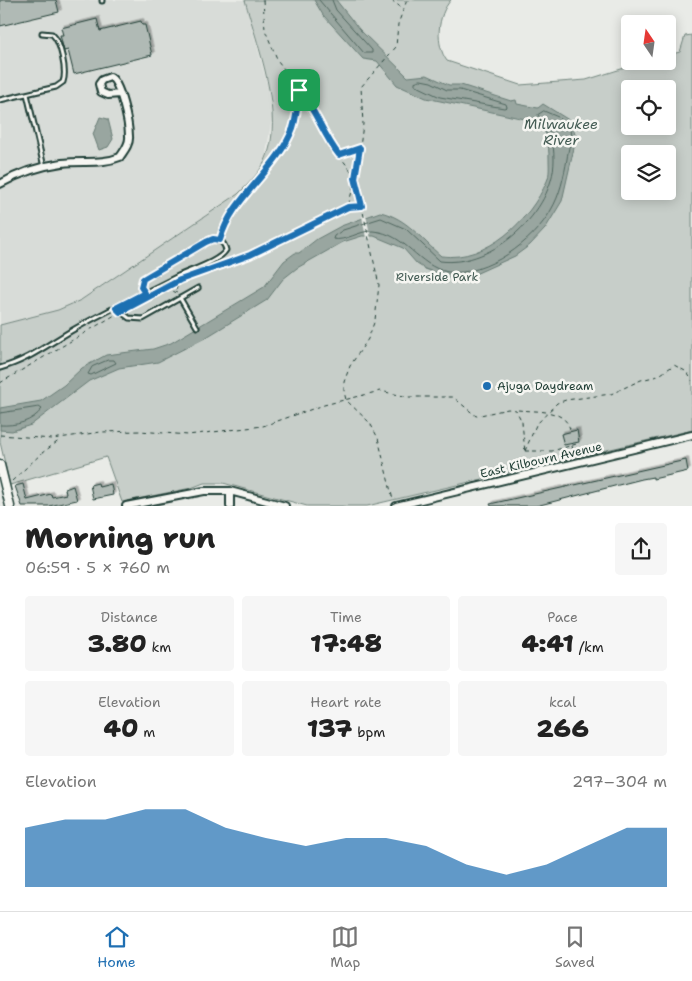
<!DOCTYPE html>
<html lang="en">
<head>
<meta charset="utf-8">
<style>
  :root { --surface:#fff; --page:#f6f6f6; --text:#222; --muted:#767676; --line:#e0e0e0; --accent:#1f6fb2 }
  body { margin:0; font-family:"Shantell Sans",sans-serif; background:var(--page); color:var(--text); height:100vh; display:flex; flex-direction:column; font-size:19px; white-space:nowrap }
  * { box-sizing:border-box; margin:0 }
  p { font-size:16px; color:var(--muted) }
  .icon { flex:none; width:28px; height:28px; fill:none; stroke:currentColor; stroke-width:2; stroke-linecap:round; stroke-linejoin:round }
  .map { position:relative; height:506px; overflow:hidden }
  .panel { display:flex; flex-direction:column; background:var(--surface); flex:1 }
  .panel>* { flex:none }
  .needle { width:32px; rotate:347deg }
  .tools { position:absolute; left:621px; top:15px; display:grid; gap:10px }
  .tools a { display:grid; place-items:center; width:55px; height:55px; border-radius:5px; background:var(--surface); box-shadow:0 2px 12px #0003; font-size:25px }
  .pin { position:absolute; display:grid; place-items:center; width:42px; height:42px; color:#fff; margin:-21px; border-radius:10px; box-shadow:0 2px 8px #0006 }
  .round { display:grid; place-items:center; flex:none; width:52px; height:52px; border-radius:5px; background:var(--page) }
  .head { display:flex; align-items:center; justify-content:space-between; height:85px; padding:0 25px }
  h1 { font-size:28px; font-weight:800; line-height:38px }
  .figures { display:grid; grid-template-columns:repeat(3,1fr); gap:8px; height:85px; padding:5px 25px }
  .figures div { display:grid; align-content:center; border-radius:5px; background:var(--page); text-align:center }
  .figures b { font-size:25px; font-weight:800 }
  .figures small { font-size:14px; font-weight:400 }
  .figures p { font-size:14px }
  .chart { height:140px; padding:10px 25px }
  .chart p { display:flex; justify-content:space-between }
  .chart svg { width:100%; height:90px; margin-top:5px; fill:var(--accent); opacity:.7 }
  .menu { display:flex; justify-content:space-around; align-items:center; height:70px; border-top:1px solid var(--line); background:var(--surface); font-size:14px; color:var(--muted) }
  .menu a { display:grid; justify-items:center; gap:2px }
  .menu .active { color:var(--accent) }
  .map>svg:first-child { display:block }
  .built { fill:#d8dcd8 }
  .green { fill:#c7cec9; stroke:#73867e; fill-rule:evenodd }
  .water { fill:#99a6a0; stroke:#687c75 }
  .pier { fill:#e9ebe7 }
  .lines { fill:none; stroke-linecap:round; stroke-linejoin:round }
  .shore { stroke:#50675f; stroke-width:1 }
  .building { fill:#b0bab5; stroke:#1f3d34; filter:url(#shadow) }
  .service-casing { stroke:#1f3d34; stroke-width:7 }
  .minor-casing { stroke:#1f3d34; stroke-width:10 }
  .tertiary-casing { stroke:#1f3d34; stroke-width:11 }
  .path { stroke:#1f3d34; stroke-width:1; stroke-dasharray:4 4; stroke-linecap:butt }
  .service { stroke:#f6f6f2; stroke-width:3 }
  .minor { stroke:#f6f6f2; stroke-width:6 }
  .tertiary { stroke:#f6f6f2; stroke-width:8 }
  .route-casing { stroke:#fff; stroke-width:10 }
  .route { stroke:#1f6fb2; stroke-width:6 }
  .poi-dot { fill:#1f6fb2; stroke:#f6f6f2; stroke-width:2 }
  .labels { text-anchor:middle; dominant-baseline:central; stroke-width:5; stroke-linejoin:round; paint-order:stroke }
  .park-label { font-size:12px; fill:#415a52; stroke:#f6f6f2 }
  .poi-label { font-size:12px; fill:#1f3d34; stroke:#f6f6f2; text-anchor:start }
  .street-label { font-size:12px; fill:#1f3d34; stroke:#f6f6f2 }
  .water-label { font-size:14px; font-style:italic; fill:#445c54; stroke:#f6f6f2 }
</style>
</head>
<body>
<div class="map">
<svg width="692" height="506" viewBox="0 0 692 506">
  <defs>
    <filter id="shadow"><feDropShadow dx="2.5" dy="-2.5" stdDeviation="0" flood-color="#0004"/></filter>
  </defs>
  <rect width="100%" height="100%" fill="#e9ebe7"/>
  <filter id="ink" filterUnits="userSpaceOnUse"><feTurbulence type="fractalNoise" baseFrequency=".02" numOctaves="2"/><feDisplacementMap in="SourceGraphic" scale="10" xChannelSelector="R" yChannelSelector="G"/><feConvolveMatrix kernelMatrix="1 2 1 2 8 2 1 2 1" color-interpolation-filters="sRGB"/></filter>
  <g filter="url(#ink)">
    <path class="built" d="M 0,0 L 245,0 L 268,87 L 272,118 L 265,160 L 256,175 L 238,194 L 81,300 L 58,310 L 0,325 Z"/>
    <path class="green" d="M 245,0 L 451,0 C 437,15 435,45 447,61 L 520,85 L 586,80 L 647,61 L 668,61 L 668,55 L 680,52 L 685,36 L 692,35 L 692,430 L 367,506 L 307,506 L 223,483 L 204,483 L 191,488 L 122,502 L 106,457 L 10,485 L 0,442 L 0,325 L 58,310 L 81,300 L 238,194 C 248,184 258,175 265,161 C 286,117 257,45 245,0 ZM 630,89 L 668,89 L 668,126 L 630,126 ZM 630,154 L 668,154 L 668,191 L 630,191 Z"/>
    <path class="water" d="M 314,0 L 336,0 L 359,29 L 408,77 L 427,75 L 449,85 L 461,85 L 511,101 L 516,100 L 517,104 L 538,108 L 543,104 L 572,122 L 576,139 L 562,201 L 545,229 L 530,245 L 515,256 L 473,275 L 448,277 L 425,269 L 417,264 L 403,248 L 374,236 L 362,236 L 343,242 L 297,268 L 283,279 L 267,300 L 205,338 L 158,362 L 119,368 L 89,381 L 31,425 L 12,431 L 0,430 L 0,408 L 41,401 L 64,385 L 82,368 L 106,355 L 153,349 L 171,343 L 264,287 L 284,261 L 295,253 L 299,253 L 317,239 L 341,226 L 380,212 C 407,218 421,239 441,256 C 487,262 530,220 547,181 C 550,174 549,166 549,158 C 549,146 547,131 539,122 L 426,98 L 397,85 L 377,61 L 363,59 L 323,15 Z
      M 100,117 L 108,119 L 113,139 L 108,147 L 99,150 L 93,134 Z"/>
    <path class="pier" d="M 366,215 L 371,239 L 366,238 L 362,216 Z"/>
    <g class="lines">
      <path class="shore" d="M 319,0 L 364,53 L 372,53 L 372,50 L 336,10 L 332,0
        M 421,80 L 431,82 L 447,90 L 460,90 L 506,104 L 507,107 L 504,108 L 440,97 L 415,85 L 415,82 Z
        M 544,111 L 558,117 L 570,129 C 572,140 568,149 567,159 C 564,176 560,195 551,210 C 534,241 486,277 448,272 C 417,266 407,234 373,231 C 360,230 345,242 333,239 L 334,236 L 343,230 L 381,218 L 406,229 L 440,261 C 493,268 554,211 554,160 C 554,143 551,127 538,115 Z
        M 108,360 L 114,360 L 116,363 L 91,375 L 88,374 L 92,367 Z
        M 0,413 L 39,407 L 42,409 C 32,422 16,426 0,425"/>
    </g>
    <path class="building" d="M 0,0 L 56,0 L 59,12 L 0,26 Z
      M 97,19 L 100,31 L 141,21 L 142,25 L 145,25 L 152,55 L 74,74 L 68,50 L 64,51 L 60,35 L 63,35 L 61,28 Z
      M 577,430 L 579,442 L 564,445 L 561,434 Z
      M 686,460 L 688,471 L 653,479 L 653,477 L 642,479 L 536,506 L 491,506 L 490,504 Z
      M 98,483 L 99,487 L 111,484 L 113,495 L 93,499 L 90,485 Z
      M 23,484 L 27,500 L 51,494 L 52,497 L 66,494 L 65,489 L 73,486 L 77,500 L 49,506 L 22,506 L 15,486 Z"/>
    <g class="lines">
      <defs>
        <path id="service" d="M 102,0 L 102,1
          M 27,94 L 44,167
          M 0,100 L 56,87 L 63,82 C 67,71 61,42 52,34 L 42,33
          M 180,298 L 197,327
          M 116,308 L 129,318 L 143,319 L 198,288
          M 0,368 C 27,361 47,345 71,331 C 105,311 141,295 176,277 C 190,270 219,262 226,250 C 224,242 220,240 213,239 L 143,279 L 141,287 L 145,293"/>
        <path id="minor" d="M 0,184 C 19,173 40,166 62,163 C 82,160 101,165 120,157 C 124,151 130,144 129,136 C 129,124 120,81 110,77 L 102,80 L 99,84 L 101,92 L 108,95 L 120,94
          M 230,491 L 230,506
          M 126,506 L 204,491 L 230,491 L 285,506
          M 396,506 L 692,435"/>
        <path id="tertiary" d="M 0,465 L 10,506"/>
      </defs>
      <use href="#service" class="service-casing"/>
      <use href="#minor" class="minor-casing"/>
      <use href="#tertiary" class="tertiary-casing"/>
      <path class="path" d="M 263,0 L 265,30 L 278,61 L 307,99 L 330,144 L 349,168 L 358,189 L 379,285 L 375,320 L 368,339 L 350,366 L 344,382 L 344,391 L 346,400 L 370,423 L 378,438 L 393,500
        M 391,0 L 402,8
        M 339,155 L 359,149
        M 349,207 L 362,206
        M 221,236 C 227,213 245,196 260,179 C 285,150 295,128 299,91
        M 197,274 L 250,255 L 348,207 L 357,171 L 363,124 L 361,87 L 396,47 L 398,24 L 407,0
        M 166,288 L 177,293
        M 176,290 L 179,282
        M 125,309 L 141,300
        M 0,383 L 115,315
        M 518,410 C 535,412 564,408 570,429
        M 0,435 L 52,439 L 101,432 L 140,431 L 188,435 L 263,426 L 324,405 L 380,391 L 409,397 L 453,397 L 476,416 L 508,409 L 516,410 L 522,422 L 525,452
        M 572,446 L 575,457
        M 525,451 L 536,425 L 557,403 L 566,400 L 611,394 L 641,380 L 658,376 L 674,365 L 687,372 L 692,381
        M 525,451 L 552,451 L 580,443
        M 12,481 L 42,453 L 60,440"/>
      <use href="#service" class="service"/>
      <use href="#minor" class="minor"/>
      <use href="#tertiary" class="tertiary"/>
    </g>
  </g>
  <g class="lines" filter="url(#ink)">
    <defs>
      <path id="route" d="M 299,90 C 316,110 323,135 339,155 L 360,148 L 355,178 L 362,206 L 348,207 L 250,255 L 180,280 L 120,312 L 116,308 L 145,293 L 141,287 L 143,279 L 206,242 L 213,239 L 220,240 C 232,196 277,171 293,128 C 297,116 298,103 299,90 Z"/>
    </defs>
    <use href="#route" class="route-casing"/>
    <use href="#route" class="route"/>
  </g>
  <circle class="poi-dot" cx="487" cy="386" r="5"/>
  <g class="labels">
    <g class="park-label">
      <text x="437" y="277">Riverside Park</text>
    </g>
    <g class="poi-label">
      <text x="497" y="386">Ajuga Daydream</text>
    </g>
    <g class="street-label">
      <text transform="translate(541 460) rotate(-13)">East Kilbourn Avenue</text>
    </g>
    <g class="water-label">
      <text x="561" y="124">Milwaukee<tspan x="561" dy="16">River</tspan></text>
    </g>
  </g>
</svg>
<div class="tools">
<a><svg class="needle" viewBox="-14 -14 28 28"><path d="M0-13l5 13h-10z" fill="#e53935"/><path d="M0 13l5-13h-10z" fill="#767676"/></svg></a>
<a><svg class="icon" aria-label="locate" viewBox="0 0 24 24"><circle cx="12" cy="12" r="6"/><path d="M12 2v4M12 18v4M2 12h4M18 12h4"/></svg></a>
<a><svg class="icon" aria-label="layers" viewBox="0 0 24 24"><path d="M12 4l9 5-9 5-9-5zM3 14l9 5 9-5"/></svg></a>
</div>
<div class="pin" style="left:299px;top:90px;background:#1e9e55"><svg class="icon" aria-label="arrive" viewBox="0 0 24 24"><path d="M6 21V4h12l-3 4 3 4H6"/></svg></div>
</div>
<section class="panel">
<div class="head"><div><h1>Morning run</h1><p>06:59 · 5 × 760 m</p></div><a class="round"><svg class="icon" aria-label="share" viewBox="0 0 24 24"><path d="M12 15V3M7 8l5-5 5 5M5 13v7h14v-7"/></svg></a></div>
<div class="figures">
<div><p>Distance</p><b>3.80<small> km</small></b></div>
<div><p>Time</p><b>17:48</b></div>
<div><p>Pace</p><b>4:41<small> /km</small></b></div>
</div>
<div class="figures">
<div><p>Elevation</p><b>40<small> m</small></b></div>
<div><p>Heart rate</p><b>137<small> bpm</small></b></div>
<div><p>kcal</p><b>266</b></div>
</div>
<div class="chart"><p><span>Elevation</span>297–304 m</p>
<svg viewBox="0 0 160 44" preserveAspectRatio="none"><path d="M0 44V15L10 11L20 11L30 6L40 6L50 15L60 20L70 24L80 20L90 20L100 24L110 33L120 38L130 33L140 24L150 15L160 15V44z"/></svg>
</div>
</section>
<nav class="menu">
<a class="active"><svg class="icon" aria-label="home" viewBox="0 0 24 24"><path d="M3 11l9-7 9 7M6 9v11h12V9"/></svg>Home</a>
<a><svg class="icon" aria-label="map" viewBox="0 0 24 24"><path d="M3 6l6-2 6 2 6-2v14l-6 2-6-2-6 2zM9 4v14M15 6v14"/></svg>Map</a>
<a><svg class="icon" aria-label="saved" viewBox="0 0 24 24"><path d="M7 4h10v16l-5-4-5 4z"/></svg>Saved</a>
</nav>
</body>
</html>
